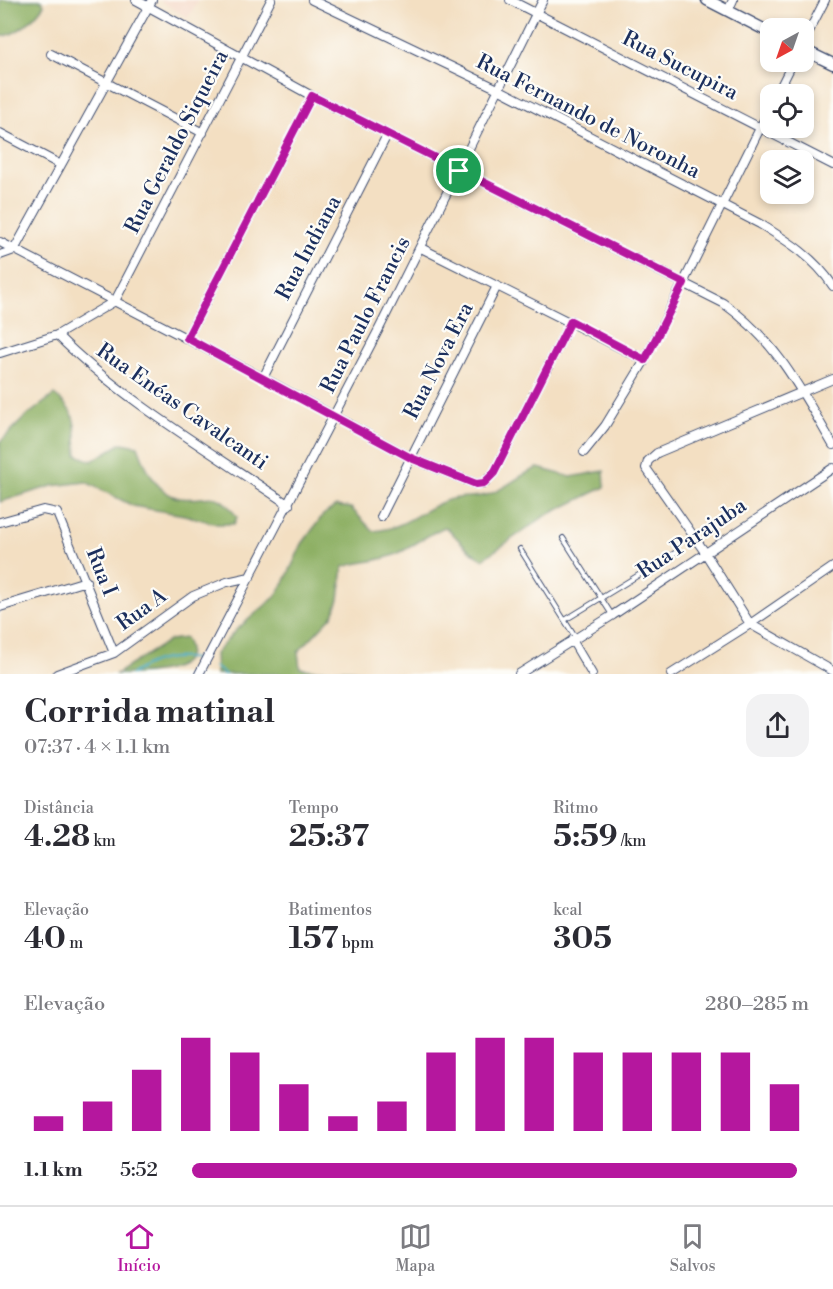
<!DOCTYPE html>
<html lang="pt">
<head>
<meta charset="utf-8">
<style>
  :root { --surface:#fff; --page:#f2f2f3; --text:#2b2b33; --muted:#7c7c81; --line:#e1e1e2; --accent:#b5179e }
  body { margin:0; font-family:"Libre Bodoni",serif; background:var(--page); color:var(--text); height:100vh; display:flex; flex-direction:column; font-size:22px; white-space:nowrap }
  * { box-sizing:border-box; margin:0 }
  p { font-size:20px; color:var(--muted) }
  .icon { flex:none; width:33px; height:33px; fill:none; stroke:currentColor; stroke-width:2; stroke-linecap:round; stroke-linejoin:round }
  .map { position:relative; height:674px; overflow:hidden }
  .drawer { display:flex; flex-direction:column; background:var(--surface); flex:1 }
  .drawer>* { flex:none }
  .needle { width:39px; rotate:220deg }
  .tools { position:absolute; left:760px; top:18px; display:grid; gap:12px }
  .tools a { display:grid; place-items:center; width:54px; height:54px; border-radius:12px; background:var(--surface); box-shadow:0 3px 9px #0003; font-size:30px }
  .pin { position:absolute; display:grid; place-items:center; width:51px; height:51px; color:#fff; margin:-26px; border:3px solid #fff; border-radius:50%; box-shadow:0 2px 6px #0007 }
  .round { display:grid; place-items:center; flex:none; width:63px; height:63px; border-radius:18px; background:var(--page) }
  .headline { display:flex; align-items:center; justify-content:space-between; height:102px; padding:0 24px }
  h1 { font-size:33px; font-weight:700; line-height:45px }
  .metrics { display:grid; grid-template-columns:repeat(3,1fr); gap:9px; height:102px; padding:6px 24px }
  .metrics div { display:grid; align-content:center }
  .metrics b { font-size:30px; font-weight:700 }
  .metrics small { font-size:16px; font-weight:400 }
  .metrics p { font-size:16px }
  .chart { height:168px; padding:12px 24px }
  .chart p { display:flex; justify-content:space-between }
  .chart svg { width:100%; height:108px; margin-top:6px; stroke:var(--accent); stroke-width:6 }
  ul { padding:0 24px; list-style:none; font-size:20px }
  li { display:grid; grid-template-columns:96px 72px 1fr; align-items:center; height:45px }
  li i { height:15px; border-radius:8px; background:var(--accent) }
  .tabs { display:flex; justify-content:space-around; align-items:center; height:84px; border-top:2px solid var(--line); background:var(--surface); font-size:16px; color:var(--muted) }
  .tabs a { display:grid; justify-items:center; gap:3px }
  .tabs .on { color:var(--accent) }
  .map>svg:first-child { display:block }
  .built { fill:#f4d3c0 }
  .forest { fill:#8eb065; stroke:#547062; stroke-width:1.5 }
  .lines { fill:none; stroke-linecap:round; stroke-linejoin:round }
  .stream { stroke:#4aaec9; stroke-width:2 }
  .lane-casing { stroke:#3b496d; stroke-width:6 }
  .street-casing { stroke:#3b496d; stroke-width:10 }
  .secondary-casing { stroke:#3b496d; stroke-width:13 }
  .lane { stroke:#fff; stroke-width:4 }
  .street { stroke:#fff; stroke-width:8 }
  .secondary { stroke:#fff; stroke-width:10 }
  .route-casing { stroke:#fff; stroke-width:12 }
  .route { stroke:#b5179e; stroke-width:8 }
  .labels { text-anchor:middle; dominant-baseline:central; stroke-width:4.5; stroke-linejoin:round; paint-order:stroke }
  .street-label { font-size:21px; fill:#1b2f5e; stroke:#fdfcf7 }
</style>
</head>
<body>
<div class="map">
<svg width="833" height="674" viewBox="0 0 833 674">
  <rect width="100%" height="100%" fill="#fdfcf7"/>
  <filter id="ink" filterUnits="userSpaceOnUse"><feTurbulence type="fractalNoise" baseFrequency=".0167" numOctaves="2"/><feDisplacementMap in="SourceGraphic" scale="12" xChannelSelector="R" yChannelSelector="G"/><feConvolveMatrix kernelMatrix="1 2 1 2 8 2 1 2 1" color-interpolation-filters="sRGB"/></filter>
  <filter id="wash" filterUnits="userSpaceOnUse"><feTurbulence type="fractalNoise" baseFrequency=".008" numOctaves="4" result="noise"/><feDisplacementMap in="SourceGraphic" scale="24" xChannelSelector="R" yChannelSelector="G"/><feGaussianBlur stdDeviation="1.35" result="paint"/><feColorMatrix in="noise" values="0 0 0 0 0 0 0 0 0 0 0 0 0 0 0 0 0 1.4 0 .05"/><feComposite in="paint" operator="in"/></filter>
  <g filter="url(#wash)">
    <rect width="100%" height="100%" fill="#f3dfc2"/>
    <path class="built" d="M 159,0 L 198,0 L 188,18 Z"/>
    <path class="forest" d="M 0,0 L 42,0 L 44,5 C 34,19 19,34 0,37 Z
      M 54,395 C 79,412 75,427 77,455 L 92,461 L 122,443 L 138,446 C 145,466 156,494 180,498 C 211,502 214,485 237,517 L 234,524 L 217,524 L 184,515 L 133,506 L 86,482 L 52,486 L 0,502 L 0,442 L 25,417 Z
      M 538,468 L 571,477 L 604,471 L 605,487 L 545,516 L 483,559 C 466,551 459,538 445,527 C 427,534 412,548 394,555 C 377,562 360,561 343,567 L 339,599 L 333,615 L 298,652 L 300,668 C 323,674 346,665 370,674 L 216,674 L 215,654 L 236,630 L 275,597 L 284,583 L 302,544 L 323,515 L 336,506 L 351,508 L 373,531 C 404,529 418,512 445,501 C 460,495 475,499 490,494 C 508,487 520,474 538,468 Z
      M 185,638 C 205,674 145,674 116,674 L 170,640 Z"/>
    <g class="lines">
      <path class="stream" d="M 214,667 L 225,674
        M 131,674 C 153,660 169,655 196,659"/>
    </g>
  </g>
  <g filter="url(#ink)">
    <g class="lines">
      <defs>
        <path id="lane" d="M 563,538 L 612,615
          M 520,549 L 575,637
          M 565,620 L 678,551"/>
        <path id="street" d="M 136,0 L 312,96 L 723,303 C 777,341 801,390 833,445
          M 312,0 L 498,89 L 760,224 C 788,241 815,258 833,286
          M 510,0 L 833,165
          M 728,11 L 733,0
          M 804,41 L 825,0
          M 51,54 L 203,133
          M 777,94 L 793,62
          M 0,133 L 61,165
          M 0,242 L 263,378 L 411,458 L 476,484 L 484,483 L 494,473 L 571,321
          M 421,248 L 645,360
          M 0,255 L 14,250 L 152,0
          M 57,335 C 122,400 213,453 289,505
          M 187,338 L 312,96
          M 0,353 L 57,335 L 115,301 L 271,0
          M 263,378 L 387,135
          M 833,379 L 657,453 L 648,461 L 646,468 L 704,551 L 750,624 L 833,671
          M 584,452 L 605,426 L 645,360 L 771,106
          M 381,517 L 497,286
          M 0,522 L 43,510 L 57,513 L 114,653
          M 0,607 L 86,581
          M 572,640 L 592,674
          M 57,674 L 114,653 L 193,596 L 227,582 L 250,577
          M 199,674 L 380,327 L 543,0
          M 519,674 L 613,615 L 833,468
          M 671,674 L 750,624 L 833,567"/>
        <path id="secondary" d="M 707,0 L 771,33
          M 804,50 L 833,64"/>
      </defs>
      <use href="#lane" class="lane-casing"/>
      <use href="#street" class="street-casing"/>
      <use href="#secondary" class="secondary-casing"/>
      <use href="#lane" class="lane"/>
      <use href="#street" class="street"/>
      <use href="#secondary" class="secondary"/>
    </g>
  </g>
  <g class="lines" filter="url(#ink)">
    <defs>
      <path id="route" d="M 312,96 L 684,283 L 645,360 L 571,321 L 494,473 L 484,483 L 476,484 L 411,458 L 187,338 Z"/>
    </defs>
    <use href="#route" class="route-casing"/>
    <use href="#route" class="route"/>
  </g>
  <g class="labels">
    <g class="street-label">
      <text transform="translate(680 66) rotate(27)">Rua Sucupira</text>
      <text transform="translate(588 117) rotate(27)">Rua Fernando de Noronha</text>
      <text transform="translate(177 142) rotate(-63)">Rua Geraldo Siqueira</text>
      <text transform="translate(309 248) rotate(-62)">Rua Indiana</text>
      <text transform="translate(366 315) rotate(-63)">Rua Paulo Francis</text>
      <text transform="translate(439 361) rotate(-63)">Rua Nova Era</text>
      <text transform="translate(182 407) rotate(35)">Rua Enéas Cavalcanti</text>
      <text transform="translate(692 539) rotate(-34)">Rua Parajuba</text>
      <text transform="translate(101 572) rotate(68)">Rua I</text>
      <text transform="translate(142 610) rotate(-36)">Rua A</text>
    </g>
  </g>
</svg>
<div class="tools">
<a><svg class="needle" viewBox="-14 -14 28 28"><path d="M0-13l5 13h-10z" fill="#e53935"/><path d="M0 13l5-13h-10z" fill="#7c7c81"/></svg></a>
<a><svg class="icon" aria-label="locate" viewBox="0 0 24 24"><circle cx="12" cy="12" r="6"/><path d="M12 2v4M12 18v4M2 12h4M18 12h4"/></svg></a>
<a><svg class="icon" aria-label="layers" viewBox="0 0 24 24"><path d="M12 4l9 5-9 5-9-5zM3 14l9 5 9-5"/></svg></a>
</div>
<div class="pin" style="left:459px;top:171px;background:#1e9e55"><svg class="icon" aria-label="arrive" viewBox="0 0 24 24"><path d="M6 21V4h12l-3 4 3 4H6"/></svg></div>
</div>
<section class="drawer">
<div class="headline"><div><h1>Corrida matinal</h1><p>07:37 · 4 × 1.1 km</p></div><a class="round"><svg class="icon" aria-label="share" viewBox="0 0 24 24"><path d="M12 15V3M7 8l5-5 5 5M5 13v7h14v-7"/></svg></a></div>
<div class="metrics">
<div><p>Distância</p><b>4.28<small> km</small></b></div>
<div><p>Tempo</p><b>25:37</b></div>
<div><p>Ritmo</p><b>5:59<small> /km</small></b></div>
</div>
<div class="metrics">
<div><p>Elevação</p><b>40<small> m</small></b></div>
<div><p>Batimentos</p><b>157<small> bpm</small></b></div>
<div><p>kcal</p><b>305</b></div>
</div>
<div class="chart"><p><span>Elevação</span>280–285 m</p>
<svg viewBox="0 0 160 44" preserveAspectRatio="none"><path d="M5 44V38M15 44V32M25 44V19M35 44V6M45 44V12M55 44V25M65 44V38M75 44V32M85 44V12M95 44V6M105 44V6M115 44V12M125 44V12M135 44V12M145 44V12M155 44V25"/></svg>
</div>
<ul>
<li><b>1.1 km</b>5:52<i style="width:98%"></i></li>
</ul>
</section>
<nav class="tabs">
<a class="on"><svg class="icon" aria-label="home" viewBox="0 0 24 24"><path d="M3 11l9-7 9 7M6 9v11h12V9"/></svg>Início</a>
<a><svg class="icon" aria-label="map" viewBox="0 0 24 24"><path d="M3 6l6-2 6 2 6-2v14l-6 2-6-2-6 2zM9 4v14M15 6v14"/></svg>Mapa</a>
<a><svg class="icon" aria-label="saved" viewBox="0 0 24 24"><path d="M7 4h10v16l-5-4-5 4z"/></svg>Salvos</a>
</nav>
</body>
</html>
